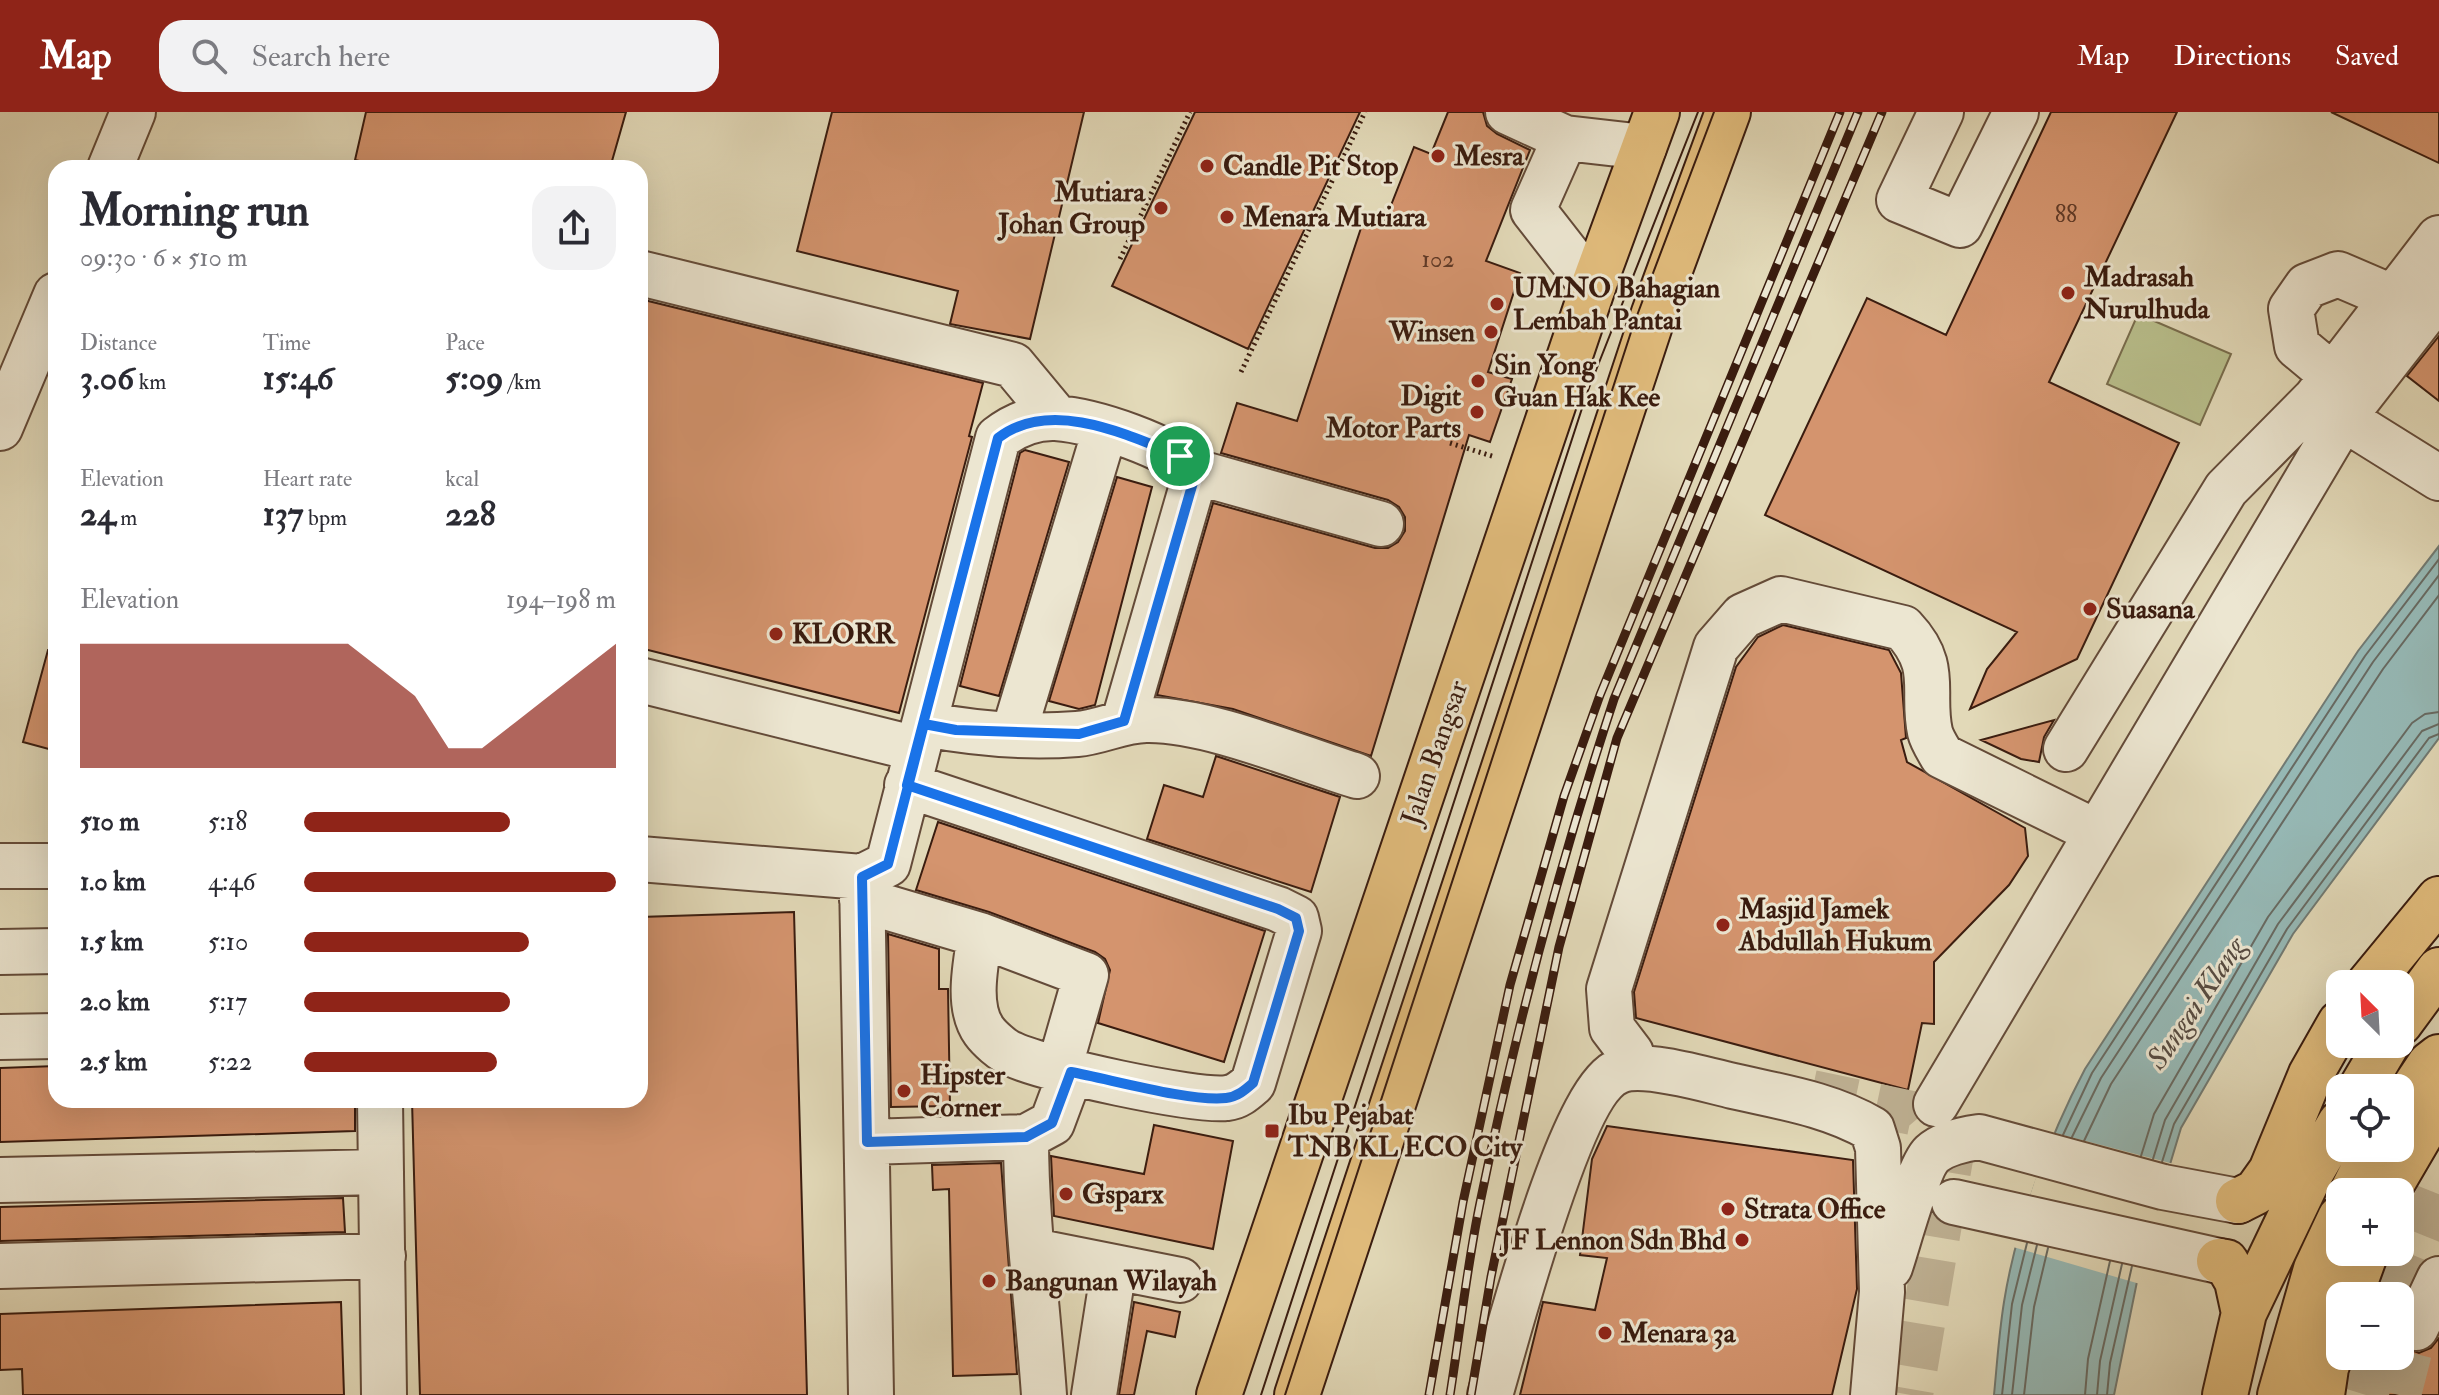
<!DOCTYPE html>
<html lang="en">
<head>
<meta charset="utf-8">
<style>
  :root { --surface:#fff; --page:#f2f2f3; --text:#2b2b33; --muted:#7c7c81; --accent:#8f2418 }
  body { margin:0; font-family:"IM FELL Double Pica",serif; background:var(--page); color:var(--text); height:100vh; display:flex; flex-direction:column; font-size:30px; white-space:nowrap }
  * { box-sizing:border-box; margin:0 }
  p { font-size:26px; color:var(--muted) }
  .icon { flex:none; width:44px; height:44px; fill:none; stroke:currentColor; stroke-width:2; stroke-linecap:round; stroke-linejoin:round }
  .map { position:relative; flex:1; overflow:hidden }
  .panel { position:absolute; left:48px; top:48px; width:600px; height:948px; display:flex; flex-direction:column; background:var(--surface); border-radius:24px; box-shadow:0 8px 32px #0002 }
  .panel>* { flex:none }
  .needle { width:52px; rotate:336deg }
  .controls { position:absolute; left:2326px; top:858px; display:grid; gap:16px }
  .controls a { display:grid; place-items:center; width:88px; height:88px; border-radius:16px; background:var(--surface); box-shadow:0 8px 32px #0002; font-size:40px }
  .pin { position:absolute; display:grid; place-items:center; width:68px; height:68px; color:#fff; margin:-34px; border:4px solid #fff; border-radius:50%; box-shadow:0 2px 8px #0007 }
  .round { display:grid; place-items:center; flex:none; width:84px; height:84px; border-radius:24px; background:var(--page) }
  .head { display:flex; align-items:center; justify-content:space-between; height:136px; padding:0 32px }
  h1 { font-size:44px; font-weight:700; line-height:60px }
  .stats { display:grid; grid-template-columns:repeat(3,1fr); gap:12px; height:136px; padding:8px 32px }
  .stats div { display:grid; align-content:center }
  .stats b { font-size:34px; font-weight:700 }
  .stats small { font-size:22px; font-weight:400 }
  .stats p { font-size:22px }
  .chart { height:224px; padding:16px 32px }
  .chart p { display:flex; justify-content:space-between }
  .chart svg { width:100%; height:144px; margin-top:8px; fill:var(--accent); opacity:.7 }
  ul { padding:0 32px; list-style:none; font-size:26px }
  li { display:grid; grid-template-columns:128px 96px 1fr; align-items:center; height:60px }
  li i { height:20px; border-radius:10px; background:var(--accent) }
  header { display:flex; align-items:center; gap:48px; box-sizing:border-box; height:112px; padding:0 40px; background:var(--accent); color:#fff }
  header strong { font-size:38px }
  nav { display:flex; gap:44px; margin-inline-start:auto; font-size:28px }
  .search { width:560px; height:72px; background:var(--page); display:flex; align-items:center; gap:20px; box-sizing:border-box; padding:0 28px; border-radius:24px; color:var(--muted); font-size:30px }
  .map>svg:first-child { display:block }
  .green { fill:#b8be8b; stroke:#796d4d; stroke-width:2 }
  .water { fill:#96b9b6; stroke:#717a73; stroke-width:2 }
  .pier { fill:#e2d9b8 }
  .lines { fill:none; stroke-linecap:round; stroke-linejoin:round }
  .shore { stroke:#686a62; stroke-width:2 }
  .building { fill:#d4946e; stroke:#3a1c0f; stroke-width:2 }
  .minor-tunnel { stroke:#c0b396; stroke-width:44; stroke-dasharray:44 22; stroke-linecap:butt }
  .minor-casing { stroke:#644b39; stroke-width:48 }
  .major-casing { stroke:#3a1c0f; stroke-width:48 }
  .path { stroke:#3a1c0f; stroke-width:5; stroke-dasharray:2 4; stroke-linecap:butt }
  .minor { stroke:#ece6d1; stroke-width:44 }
  .major { stroke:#e1bc7c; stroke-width:44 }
  .tram { stroke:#3a1c0f; stroke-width:2 }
  .rail-casing { stroke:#3a1c0f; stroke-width:9 }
  .rail { stroke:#ece6d1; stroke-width:6; stroke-dasharray:18; stroke-linecap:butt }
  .route-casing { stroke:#fff; stroke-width:16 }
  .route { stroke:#1a73e8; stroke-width:10 }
  .poi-dot { fill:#8f2418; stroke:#ece6d1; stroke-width:3 }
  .labels { text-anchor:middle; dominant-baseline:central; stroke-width:6; stroke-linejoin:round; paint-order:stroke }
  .number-label { font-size:24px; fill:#603a27 }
  .poi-label { font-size:28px; font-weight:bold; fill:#3a1c0f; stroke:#ece6d1; text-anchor:start }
  .street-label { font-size:28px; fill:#3a1c0f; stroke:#ece6d1 }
  .water-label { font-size:30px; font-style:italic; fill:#564b41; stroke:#ece6d1 }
</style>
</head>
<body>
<header>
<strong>Map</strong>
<div class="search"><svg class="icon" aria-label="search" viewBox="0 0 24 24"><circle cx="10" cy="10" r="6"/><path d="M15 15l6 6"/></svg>Search here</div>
<nav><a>Map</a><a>Directions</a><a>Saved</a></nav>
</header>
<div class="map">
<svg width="2439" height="1283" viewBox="0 0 2439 1283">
  <rect width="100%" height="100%" fill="#e2d9b8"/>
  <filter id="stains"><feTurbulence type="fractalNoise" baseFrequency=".0025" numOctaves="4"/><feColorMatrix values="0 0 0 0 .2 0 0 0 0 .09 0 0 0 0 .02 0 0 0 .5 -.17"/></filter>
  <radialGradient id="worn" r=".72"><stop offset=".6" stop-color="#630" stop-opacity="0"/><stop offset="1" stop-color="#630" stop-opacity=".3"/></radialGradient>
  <path class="green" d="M 2138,202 L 2231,242 L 2200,313 L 2107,272 Z"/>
  <path class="water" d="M 2439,434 L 2439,626 L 2293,822 L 2181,1016 L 2142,1145 L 2114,1283 L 1994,1283 C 1997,1252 1999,1221 2004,1190 C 2016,1114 2049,1025 2085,957 L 2358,539 Z"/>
  <path class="pier" d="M 2051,1020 L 2174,1052 L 2140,1172 L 2013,1135 Z"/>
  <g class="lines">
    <path class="shore" d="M 2063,1023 L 2092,961 L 2365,544 L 2439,447
      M 2072,1025 L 2101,966 L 2373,550 L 2439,463
      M 2084,1029 L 2111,972 L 2383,557 L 2439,483
      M 2141,1044 L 2154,1002 L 2268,805 L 2412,611 L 2425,602 L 2439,600
      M 2153,1047 L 2165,1008 L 2278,812 L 2422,619 L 2439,612
      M 2162,1050 L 2174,1012 L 2287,817 L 2429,626 L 2439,622
      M 2002,1283 L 2012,1192 L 2027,1131
      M 2012,1283 L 2022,1193 L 2037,1133
      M 2024,1283 L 2034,1195 L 2048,1136
      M 2085,1283 L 2088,1247 L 2110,1149
      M 2097,1283 L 2100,1249 L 2122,1152
      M 2107,1283 L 2110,1251 L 2132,1154"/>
  </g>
  <path class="building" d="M 366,0 L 626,0 L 610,56 L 388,56 L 355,48 Z
    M 832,0 L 1084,0 L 1030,227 L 950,212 L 958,179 L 797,139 Z
    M 1195,0 L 1360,0 L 1248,237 L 1112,174 Z
    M 1448,0 L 1483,0 L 1487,14 L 1497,22 L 1530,38 L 1486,149 L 1520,161 L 1488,260 L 1512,267 L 1490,330 L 1469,323 L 1371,644 L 1233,597 L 1157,583 L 1213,391 L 1375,436 L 1388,436 L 1398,430 L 1405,419 L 1405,405 L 1399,395 L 1388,388 L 1221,341 L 1237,291 L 1297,309 L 1363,110 L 1382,116 L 1414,35 L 1431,42 Z
    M 2051,0 L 2177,0 L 2049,270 L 2179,331 L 2077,547 L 1970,597 L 1987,557 L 2017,520 L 1765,403 L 1867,186 L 1946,223 Z
    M 2331,0 L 2439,0 L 2439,51 Z
    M 640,187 L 983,271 L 969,324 L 972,325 L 899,601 L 640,536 Z
    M 2439,224 L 2439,289 L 2407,264 Z
    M 1025,338 L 1069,350 L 999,584 L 960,574 L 1020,341 Z
    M 1117,365 L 1152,375 L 1095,593 L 1079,597 L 1049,589 Z
    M 1783,513 L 1889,538 L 1901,561 L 1906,626 L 1901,628 L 1907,650 L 2025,716 L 2028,744 L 2009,773 L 1934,850 L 1934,912 L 1922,911 L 1908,978 L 1636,906 L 1634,880 L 1736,555 L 1758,525 Z
    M 48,538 L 56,539 L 56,639 L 23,630 Z
    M 2054,608 L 2044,625 L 2039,650 L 2021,647 L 1981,628 Z
    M 1216,644 L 1340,685 L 1311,780 L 1147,727 L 1164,673 L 1203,685 Z
    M 938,710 L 1265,819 L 1224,950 L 1098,911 L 1110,858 L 1105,847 L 1095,840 L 989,800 L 916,778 Z
    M 794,800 L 807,1283 L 420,1283 L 412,988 L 640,988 L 640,805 Z
    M 888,822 L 939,837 L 939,877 L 948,877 L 950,994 L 891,995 Z
    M 56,954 L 56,988 L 355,988 L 355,1019 L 0,1030 L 0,956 Z
    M 1154,1013 L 1233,1029 L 1213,1137 L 1054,1104 L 1051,1044 L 1144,1062 Z
    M 1607,1014 L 1853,1048 L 1857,1177 L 1832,1283 L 1520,1283 L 1543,1190 L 1595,1198 L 1607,1146 L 1580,1143 L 1592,1047 Z
    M 1001,1051 L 1017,1262 L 953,1264 L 949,1077 L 933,1078 L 932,1053 Z
    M 343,1086 L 345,1120 L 0,1129 L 0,1095 Z
    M 341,1190 L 344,1283 L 23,1283 L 22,1257 L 0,1258 L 0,1202 Z
    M 1134,1190 L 1180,1200 L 1175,1225 L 1147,1219 L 1134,1283 L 1119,1283 Z
    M 2439,1226 L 2439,1283 L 2381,1283 L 2388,1244 L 2400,1244 L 2400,1234 L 2419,1241 L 2431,1236 Z"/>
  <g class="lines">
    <path class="minor-tunnel" d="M 1812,980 L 1912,1001 L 1951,1047 L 1911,1283
      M 2397,1184 L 2439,1080
      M 2366,1283 L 2378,1244
      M 2399,1283 L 2416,1216"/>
    <defs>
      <path id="minor" d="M 1508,0 L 1565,26
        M 1941,0 L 1899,88 L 1960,113 L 2016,0
        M 110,56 L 133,0
        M 640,161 L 1013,253 L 1057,306
        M 1593,175 L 1533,98 L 1565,26 L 1644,35
        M 2333,264 L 2297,234 L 2291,197 L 2307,174 L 2338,162 L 2394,186
        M 2316,286 L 2439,126
        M 0,316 L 56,183
        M 640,568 L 917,637
        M 1124,609 L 1196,360
        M 924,612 C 972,621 1028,626 1077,622 C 1102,620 1124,607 1149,608 C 1210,608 1298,646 1357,664
        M 1014,620 L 1105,318
        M 2066,637 L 2226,377 L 2314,288 L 2439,366
        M 907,673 L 1278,797 L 1296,806 L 1299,819 L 1253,971 C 1246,977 1238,985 1227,986 C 1195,990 1043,957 1012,942 C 1003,939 989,926 984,919 C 966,894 976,851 980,823
        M 640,747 L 862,765 L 888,752 L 998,326 C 1015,313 1034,305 1056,306 C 1095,309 1169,334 1196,360 L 1381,412
        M 0,754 L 56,754
        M 862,765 L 871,1283
        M 862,788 L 980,823 L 1086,863 L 1059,957
        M 0,840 L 56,839
        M 0,925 L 56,924
        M 1631,941 L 1612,916 L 1609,877 L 1716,535 L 1743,504 L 1781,487 L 1903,516 C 1940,555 1921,579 1930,620 C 1932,628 1938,637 1942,644 L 2096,720
        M 380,988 L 384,1283
        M 1936,992 L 2344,305 L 2439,183
        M 1026,1025 C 1026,1111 1038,1196 1044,1283
        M 867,1030 L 1026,1025 L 1052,1011 L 1071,960
        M 0,1068 L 381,1060
        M 1954,1090 L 2219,1149
        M 1034,1139 L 1180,1168
        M 0,1154 L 383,1144
        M 1890,1155 C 1898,1132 1918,1055 1932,1042 C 1943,1032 1964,1027 1979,1025 L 2163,1075 L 2238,1089
        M 2416,1216 L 2439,1167
        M 1094,1283 L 1114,1155
        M 1490,1283 C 1507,1227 1570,978 1619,959 C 1644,949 1707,968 1733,974 C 1781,985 1829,992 1872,1017 L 1878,1036 L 1882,1180 L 1873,1283"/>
      <path id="major" d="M 2369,872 L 2439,787
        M 2400,911 L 2439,858
        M 2361,976 L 2387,932
        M 2400,997 L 2430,952 L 2439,945
        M 2352,1080 L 2374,1036
        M 2387,1080 L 2439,991
        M 2238,1089 L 2256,1080 L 2271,1059 L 2311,962 L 2340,911
        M 2219,1149 L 2226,1150 L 2237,1169 L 2244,1201
        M 2350,1184 L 2366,1140
        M 1219,1283 L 1593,175 L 1657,0
        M 1297,1283 L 1654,201 L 1728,0
        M 2225,1283 L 2244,1201 L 2312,1059 L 2340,1011
        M 2280,1283 L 2316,1157 L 2340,1106
        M 2322,1283 L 2326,1256 L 2340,1214"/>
    </defs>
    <use href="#minor" class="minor-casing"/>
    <use href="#major" class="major-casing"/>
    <path class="path" d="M 1120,147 L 1190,0
      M 1241,260 L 1365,0
      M 1450,331 L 1495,345"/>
    <use href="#minor" class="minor"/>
    <use href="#major" class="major"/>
    <path class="tram" d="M 1261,1283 L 1587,281 L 1698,0
      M 1285,1283 L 1633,214 L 1714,0"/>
    <defs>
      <path id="rail" d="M 1429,1283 L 1463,1090 L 1510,873 L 1564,684 L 1600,583 L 1840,0
        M 1450,1283 C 1460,1219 1467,1154 1480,1091 C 1515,920 1559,753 1614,587 L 1858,0
        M 1471,1283 L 1491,1165 L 1559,835 L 1617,626 L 1882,0"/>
    </defs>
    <use href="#rail" class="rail-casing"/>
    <use href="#rail" class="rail"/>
  </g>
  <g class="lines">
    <defs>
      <path id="route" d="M 1180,344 L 1196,360 L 1124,609 L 1079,622 L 956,618 L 924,612 L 888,752 L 862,765 L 867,1030 L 1026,1025 L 1052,1011 L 1071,960 C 1110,967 1190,990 1226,986 C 1237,985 1245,978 1253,971 L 1299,819 L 1296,806 L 1278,797 L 907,673 L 998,326 C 1050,286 1126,322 1180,344"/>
    </defs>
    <use href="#route" class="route-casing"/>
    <use href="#route" class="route"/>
  </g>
  <g class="poi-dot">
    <circle cx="1438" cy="44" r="8"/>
    <circle cx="1207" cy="54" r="8"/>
    <circle cx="1161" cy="96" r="8"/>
    <circle cx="1227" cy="105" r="8"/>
    <circle cx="2068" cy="181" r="8"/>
    <circle cx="1497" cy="192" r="8"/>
    <circle cx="1491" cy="220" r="8"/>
    <circle cx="1478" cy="269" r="8"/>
    <circle cx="1477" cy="300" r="8"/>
    <circle cx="2090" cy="497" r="8"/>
    <circle cx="776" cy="522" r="8"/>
    <circle cx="1723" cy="813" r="8"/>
    <circle cx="904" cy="979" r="8"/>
    <rect x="1264" y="1011" width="16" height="16" rx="4"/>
    <circle cx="1066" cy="1082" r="8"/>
    <circle cx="1728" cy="1097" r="8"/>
    <circle cx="1742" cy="1128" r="8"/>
    <circle cx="989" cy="1169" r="8"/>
    <circle cx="1605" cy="1221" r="8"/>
  </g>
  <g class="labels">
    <g class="number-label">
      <text x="2066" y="102">88</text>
      <text x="1438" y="147">102</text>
    </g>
    <g class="poi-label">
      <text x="1454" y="44">Mesra</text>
      <text x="1223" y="54">Candle Pit Stop</text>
      <text x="1145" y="80" text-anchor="end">Mutiara<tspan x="1145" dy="32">Johan Group</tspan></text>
      <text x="1243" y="105">Menara Mutiara</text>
      <text x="2084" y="165">Madrasah<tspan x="2084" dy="32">Nurulhuda</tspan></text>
      <text x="1513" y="176">UMNO Bahagian<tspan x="1513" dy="32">Lembah Pantai</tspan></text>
      <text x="1475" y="220" text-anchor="end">Winsen</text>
      <text x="1494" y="253">Sin Yong<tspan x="1494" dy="32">Guan Hak Kee</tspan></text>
      <text x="1461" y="284" text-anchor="end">Digit<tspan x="1461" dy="32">Motor Parts</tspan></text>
      <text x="2106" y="497">Suasana</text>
      <text x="792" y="522">KLORR</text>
      <text x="1739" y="797">Masjid Jamek<tspan x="1739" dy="32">Abdullah Hukum</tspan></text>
      <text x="920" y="963">Hipster<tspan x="920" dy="32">Corner</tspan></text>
      <text x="1288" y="1003">Ibu Pejabat<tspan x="1288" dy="32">TNB KL ECO City</tspan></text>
      <text x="1082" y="1082">Gsparx</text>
      <text x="1744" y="1097">Strata Office</text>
      <text x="1726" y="1128" text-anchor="end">JF Lennon Sdn Bhd</text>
      <text x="1005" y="1169">Bangunan Wilayah</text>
      <text x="1621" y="1221">Menara 3a</text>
    </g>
    <g class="street-label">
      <text transform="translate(1435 641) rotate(-71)">Jalan Bangsar</text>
    </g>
    <g class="water-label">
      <text transform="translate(2196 891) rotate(-56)">Sungai Klang</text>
    </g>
  </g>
  <rect width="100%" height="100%" filter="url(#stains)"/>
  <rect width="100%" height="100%" fill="url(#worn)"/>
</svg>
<div class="controls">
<a><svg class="needle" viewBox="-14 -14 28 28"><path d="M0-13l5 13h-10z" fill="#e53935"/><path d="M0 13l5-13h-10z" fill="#7c7c81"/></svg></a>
<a><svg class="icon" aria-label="locate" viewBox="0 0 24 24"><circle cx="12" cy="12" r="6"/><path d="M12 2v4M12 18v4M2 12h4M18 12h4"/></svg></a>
<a>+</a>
<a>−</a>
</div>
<div class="pin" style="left:1180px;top:344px;background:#1e9e55"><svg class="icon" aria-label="arrive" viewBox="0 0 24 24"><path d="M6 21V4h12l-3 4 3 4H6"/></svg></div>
<section class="panel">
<div class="head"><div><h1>Morning run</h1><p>09:30 · 6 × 510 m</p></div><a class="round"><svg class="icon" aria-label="share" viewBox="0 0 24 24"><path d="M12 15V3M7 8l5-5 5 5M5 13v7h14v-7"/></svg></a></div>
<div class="stats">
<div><p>Distance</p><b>3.06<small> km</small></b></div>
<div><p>Time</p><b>15:46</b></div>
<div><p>Pace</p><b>5:09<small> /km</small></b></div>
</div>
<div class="stats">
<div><p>Elevation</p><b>24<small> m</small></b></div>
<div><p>Heart rate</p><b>137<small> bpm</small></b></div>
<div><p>kcal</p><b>228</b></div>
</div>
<div class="chart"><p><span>Elevation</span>194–198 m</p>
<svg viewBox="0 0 160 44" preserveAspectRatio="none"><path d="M0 44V6L10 6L20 6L30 6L40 6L50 6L60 6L70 6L80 6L90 14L100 22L110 38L120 38L130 30L140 22L150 14L160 6V44z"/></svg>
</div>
<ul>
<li><b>510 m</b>5:18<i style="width:66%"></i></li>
<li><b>1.0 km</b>4:46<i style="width:100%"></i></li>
<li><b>1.5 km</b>5:10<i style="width:72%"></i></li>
<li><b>2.0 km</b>5:17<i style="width:66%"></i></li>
<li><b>2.5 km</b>5:22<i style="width:62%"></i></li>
</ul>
</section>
</div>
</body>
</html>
